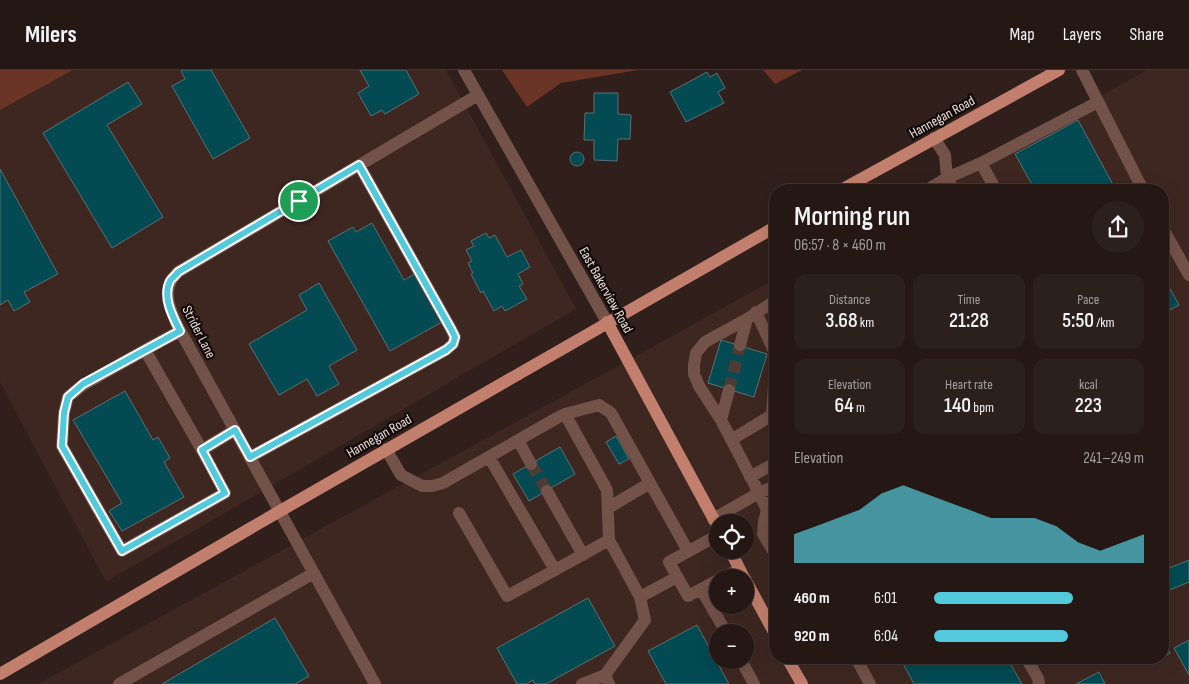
<!DOCTYPE html>
<html lang="en">
<head>
<meta charset="utf-8">
<style>
  :root { --surface:#241714; --page:#2c201d; --text:#f1f3f6; --muted:#a39fa0; --line:#413634; --accent:#53cadc }
  body { margin:0; font-family:"Sofia Sans Condensed",sans-serif; background:var(--page); color:var(--text); height:100vh; display:flex; flex-direction:column; font-size:19px; white-space:nowrap }
  * { box-sizing:border-box; margin:0 }
  p { font-size:16px; color:var(--muted) }
  .icon { flex:none; width:28px; height:28px; fill:none; stroke:currentColor; stroke-width:2; stroke-linecap:round; stroke-linejoin:round }
  .map { position:relative; flex:1; overflow:hidden }
  .drawer { position:absolute; left:769px; top:114px; width:400px; height:480px; display:flex; flex-direction:column; background:var(--surface); border-radius:20px; box-shadow:0 5px 20px #0002,0 0 0 1px var(--line) }
  .drawer>* { flex:none }
  .fabs { position:absolute; left:709px; top:444px; display:grid; gap:10px }
  .fabs a { display:grid; place-items:center; width:45px; height:45px; border-radius:50%; background:var(--surface); box-shadow:0 5px 20px #0002,0 0 0 1px var(--line); font-size:25px }
  .pin { position:absolute; display:grid; place-items:center; width:42px; height:42px; color:#fff; margin:-21px; border:2px solid #fff; border-radius:50%; box-shadow:0 1px 5px #0007 }
  .round { display:grid; place-items:center; flex:none; width:52px; height:52px; border-radius:26px; background:var(--page) }
  .headline { display:flex; align-items:center; justify-content:space-between; height:85px; padding:0 25px }
  h1 { font-size:28px; font-weight:600; line-height:38px }
  .figures { display:grid; grid-template-columns:repeat(3,1fr); gap:8px; height:85px; padding:5px 25px }
  .figures div { display:grid; align-content:center; border-radius:12px; background:var(--page); text-align:center }
  .figures b { font-size:21px; font-weight:600 }
  .figures small { font-size:14px; font-weight:400 }
  .figures p { font-size:14px }
  .chart { height:140px; padding:10px 25px }
  .chart p { display:flex; justify-content:space-between }
  .chart svg { width:100%; height:90px; margin-top:5px; fill:var(--accent); opacity:.7 }
  ul { padding:0 25px; list-style:none; font-size:16px }
  li { display:grid; grid-template-columns:80px 60px 1fr; align-items:center; height:38px }
  li i { height:12px; border-radius:6px; background:var(--accent) }
  header { display:flex; align-items:center; gap:30px; box-sizing:border-box; height:70px; padding:0 25px; background:var(--surface); border-bottom:1px solid var(--line) }
  header strong { font-size:24px }
  nav { display:flex; gap:28px; margin-inline-start:auto; font-size:18px }
  .map>svg:first-child { display:block }
  .built { fill:#3e2721; fill-rule:evenodd }
  .green { fill:#6a3527 }
  .building { fill:#034a53; stroke:#5a7175 }
  .lines { fill:none; stroke-linecap:round; stroke-linejoin:round }
  .minor-tunnel { stroke:#4c3c37; stroke-width:12; stroke-dasharray:12 6; stroke-linecap:butt }
  .minor { stroke:#735249; stroke-width:12 }
  .major { stroke:#c37f6d; stroke-width:12 }
  .route-casing { stroke:#fff; stroke-width:10 }
  .route { stroke:#53cadc; stroke-width:6 }
  .labels { text-anchor:middle; dominant-baseline:central; stroke-width:4.5; stroke-linejoin:round; paint-order:stroke }
  .street-label { font-size:14px; fill:#eadedb; stroke:#120b09 }
</style>
</head>
<body>
<header>
<strong>Milers</strong>
<nav><a>Map</a><a>Layers</a><a>Share</a></nav>
</header>
<div class="map">
<svg width="1189" height="614" viewBox="0 0 1189 614">
  <rect width="100%" height="100%" fill="#301f1a"/>
  <path class="built" d="M 73,0 L 446,0 L 576,239 L 106,512 L 0,312 L 0,40 Z
    M 1147,0 L 1189,0 L 1189,614 L 38,614 L 658,274 L 775,209 L 775,588 L 1162,588 L 1162,120 L 933,120 ZM 718,452 L 745,452 L 745,480 L 718,480 ZM 718,508 L 745,508 L 745,535 L 718,535 ZM 718,562 L 745,562 L 745,590 L 718,590 Z"/>
  <path class="green" d="M 0,0 L 73,0 L 0,40 Z
    M 502,0 L 638,0 L 561,13 L 527,37 Z
    M 763,0 L 802,0 L 775,14 Z"/>
  <path class="building" d="M 183,0 L 211,0 L 250,68 L 213,89 L 172,16 L 185,9 L 181,1 Z
    M 360,0 L 406,0 L 419,24 L 385,44 L 382,40 L 371,46 L 358,23 L 369,16 Z
    M 707,2 L 710,7 L 717,3 L 725,18 L 718,22 L 724,33 L 686,52 L 670,22 Z
    M 128,12 L 142,34 L 107,55 L 163,147 L 112,178 L 43,63 Z
    M 594,23 L 618,23 L 618,44 L 631,45 L 630,69 L 618,69 L 617,91 L 594,90 L 594,70 L 584,70 L 585,43 L 594,43 Z
    M 1078,50 L 1116,120 L 1035,120 L 1015,84 Z
    M570 89a7 7 0 1 1 14 0a7 7 0 1 1-14 0Z
    M 0,99 L 58,204 L 24,222 L 30,232 L 14,241 L 8,230 L 0,235 Z
    M 372,153 L 404,210 L 415,204 L 442,252 L 390,281 L 328,171 L 353,157 L 356,162 Z
    M 486,163 L 489,168 L 495,165 L 507,187 L 521,180 L 530,197 L 518,204 L 523,214 L 519,216 L 527,229 L 505,241 L 502,236 L 494,241 L 483,221 L 481,223 L 471,204 L 473,203 L 468,193 L 472,191 L 466,180 L 474,176 L 471,171 Z
    M 1162,204 L 1179,235 L 1162,244 Z
    M 319,213 L 357,280 L 329,296 L 339,314 L 317,326 L 307,309 L 279,325 L 249,274 L 307,240 L 299,225 Z
    M 721,270 L 767,284 L 754,327 L 708,313 Z
    M 125,321 L 153,370 L 158,367 L 170,388 L 164,392 L 184,427 L 122,461 L 109,441 L 122,433 L 73,350 Z
    M 616,366 L 629,389 L 619,394 L 606,372 Z
    M 560,377 L 575,404 L 529,431 L 513,404 Z
    M 1189,490 L 1189,512 L 1162,523 L 1162,501 Z
    M 588,528 L 615,576 L 546,614 L 535,614 L 533,610 L 526,614 L 517,614 L 497,578 Z
    M 275,548 L 309,606 L 295,614 L 162,614 Z
    M 697,555 L 729,614 L 666,614 L 648,581 Z
    M 1162,569 L 1170,583 L 1149,595 L 1145,588 L 1162,588 Z
    M 1189,570 L 1189,605 L 1174,578 Z
    M 900,588 L 1007,588 L 1022,614 L 914,614 Z
    M 1099,602 L 1105,614 L 1076,614 Z"/>
  <g class="lines">
    <path class="minor-tunnel" d="M 729,320 L 740,275
      M 531,394 L 547,421"/>
    <path class="minor" d="M 464,0 L 607,252
      M 1082,0 L 1143,120
      M 981,93 L 996,120
      M 927,120 L 947,108 L 945,85 L 934,68
      M 954,120 L 947,108 L 981,93 L 1098,32
      M 1162,157 L 1189,205
      M 756,242 L 775,283
      M 180,261 L 145,280 L 202,380 L 235,360
      M 740,275 L 747,249
      M 145,280 L 83,315 L 68,327 L 64,343 L 62,376 L 122,481 L 225,423 L 202,380
      M 565,344 L 599,335 L 611,343 L 688,481
      M 721,350 L 729,320
      M 518,370 L 531,394
      M 731,370 L 772,345 L 775,301
      M 386,379 L 401,405 L 422,416 L 432,416 L 443,413 L 557,348 L 565,344 L 607,420 L 609,470 L 640,527 L 645,550 L 605,605 L 609,614
      M 250,387 L 446,280 L 453,274 L 455,267 L 451,259 L 359,95
      M 489,387 L 555,500
      M 750,407 L 775,393
      M 775,416 L 759,423 L 767,440 L 764,452 L 763,464 L 775,484
      M 547,421 L 583,485
      M 608,438 L 650,413
      M 459,443 L 507,526 L 555,500 L 609,470
      M 713,449 L 759,423 L 721,350 L 699,316 L 694,304 L 694,295 L 696,283 L 705,272 L 747,249 L 775,231
      M 718,465 L 669,492 L 688,526 L 718,510
      M 723,508 L 739,499
      M 701,519 L 726,562
      M 640,527 L 677,507
      M 856,588 L 870,614
      M 1026,588 L 1038,608 L 1039,614
      M 741,590 L 754,614
      M 119,614 L 314,503
      M 375,614 L 178,257 C 172,243 163,226 171,211 C 172,208 176,205 178,202 L 478,25
      M 582,614 L 605,605"/>
    <path class="major" d="M 841,120 L 1059,0
      M 607,252 L 718,457
      M 730,480 L 744,508
      M 745,509 L 775,564
      M 787,588 L 802,614
      M 0,604 L 280,441 L 775,157"/>
  </g>
  <g class="lines">
    <defs>
      <path id="route" d="M 359,95 L 451,259 L 455,267 L 453,274 L 446,280 L 250,387 L 235,360 L 202,380 L 225,423 L 122,481 L 62,376 L 64,343 L 68,327 L 83,314 L 180,261 C 173,247 162,227 170,211 C 172,208 176,205 178,202 Z"/>
    </defs>
    <use href="#route" class="route-casing"/>
    <use href="#route" class="route"/>
  </g>
  <g class="labels">
    <g class="street-label">
      <text transform="translate(942 47) rotate(-29)">Hannegan Road</text>
      <text transform="translate(606 220) rotate(61)">East Bakerview Road</text>
      <text transform="translate(199 262) rotate(63)">Strider Lane</text>
      <text transform="translate(379 366) rotate(-30)">Hannegan Road</text>
    </g>
  </g>
</svg>
<div class="fabs">
<a><svg class="icon" aria-label="locate" viewBox="0 0 24 24"><circle cx="12" cy="12" r="6"/><path d="M12 2v4M12 18v4M2 12h4M18 12h4"/></svg></a>
<a>+</a>
<a>−</a>
</div>
<div class="pin" style="left:299px;top:131px;background:#1e9e55"><svg class="icon" aria-label="arrive" viewBox="0 0 24 24"><path d="M6 21V4h12l-3 4 3 4H6"/></svg></div>
<section class="drawer">
<div class="headline"><div><h1>Morning run</h1><p>06:57 · 8 × 460 m</p></div><a class="round"><svg class="icon" aria-label="share" viewBox="0 0 24 24"><path d="M12 15V3M7 8l5-5 5 5M5 13v7h14v-7"/></svg></a></div>
<div class="figures">
<div><p>Distance</p><b>3.68<small> km</small></b></div>
<div><p>Time</p><b>21:28</b></div>
<div><p>Pace</p><b>5:50<small> /km</small></b></div>
</div>
<div class="figures">
<div><p>Elevation</p><b>64<small> m</small></b></div>
<div><p>Heart rate</p><b>140<small> bpm</small></b></div>
<div><p>kcal</p><b>223</b></div>
</div>
<div class="chart"><p><span>Elevation</span>241–249 m</p>
<svg viewBox="0 0 160 44" preserveAspectRatio="none"><path d="M0 44V30L10 26L20 22L30 18L40 10L50 6L60 10L70 14L80 18L90 22L100 22L110 22L120 26L130 34L140 38L150 34L160 30V44z"/></svg>
</div>
<ul>
<li><b>460 m</b>6:01<i style="width:66%"></i></li>
<li><b>920 m</b>6:04<i style="width:64%"></i></li>
</ul>
</section>
</div>
</body>
</html>
